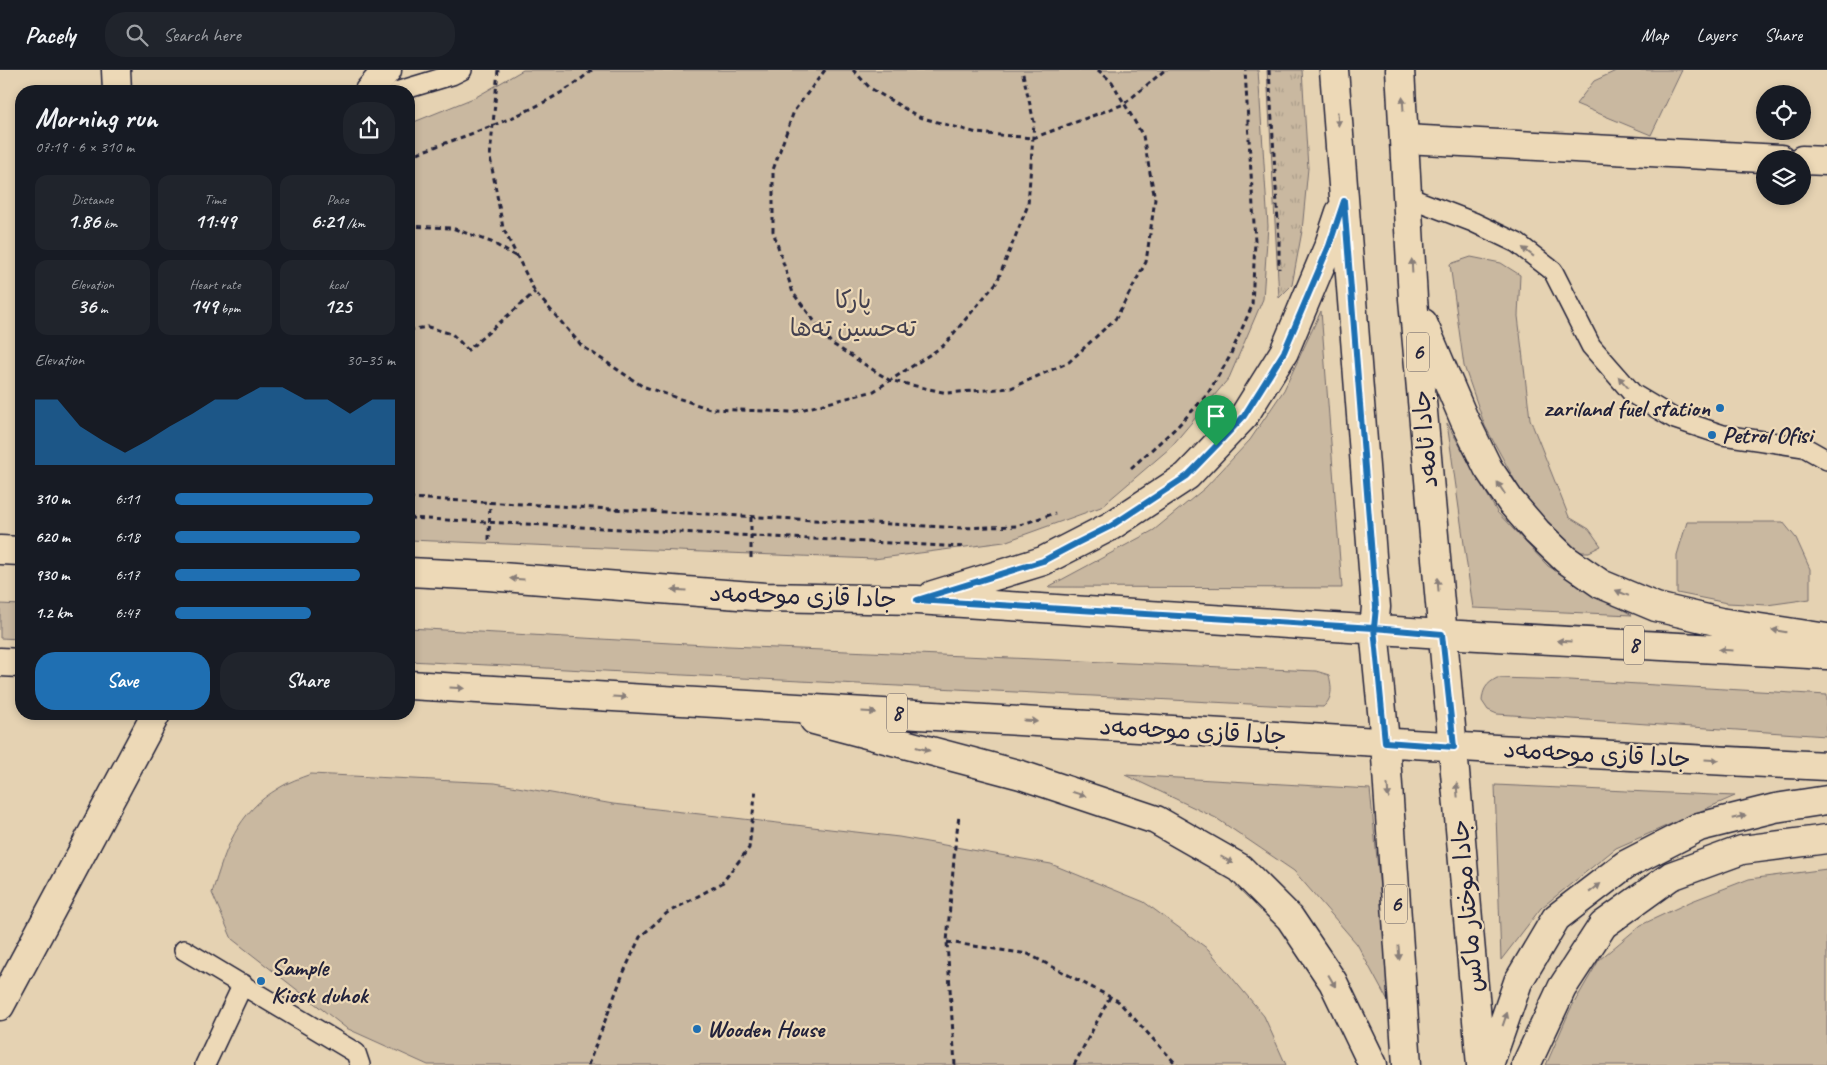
<!DOCTYPE html>
<html lang="en">
<head>
<meta charset="utf-8">
<style>
  :root { --surface:#171b24; --page:#20242c; --text:#f1f3f6; --muted:#9ea1a6; --line:#363941; --accent:#1f6fb2 }
  body { margin:0; font-family:Caveat,"Playpen Sans Arabic",sans-serif; background:var(--page); color:var(--text); height:100vh; display:flex; flex-direction:column; font-size:19px; white-space:nowrap }
  * { box-sizing:border-box; margin:0 }
  p { font-size:16px; color:var(--muted) }
  .icon { flex:none; width:28px; height:28px; fill:none; stroke:currentColor; stroke-width:2; stroke-linecap:round; stroke-linejoin:round }
  .map { position:relative; flex:1; overflow:hidden }
  .sheet { position:absolute; left:15px; top:15px; width:400px; height:635px; display:flex; flex-direction:column; background:var(--surface); border-radius:20px; box-shadow:0 2px 8px #0003 }
  .sheet>* { flex:none }
  .controls { position:absolute; left:1756px; top:15px; display:grid; gap:10px }
  .controls a { display:grid; place-items:center; width:55px; height:55px; border-radius:50%; background:var(--surface); box-shadow:0 2px 8px #0003; font-size:25px }
  .pin { position:absolute; display:grid; place-items:center; width:42px; height:42px; color:#fff; margin:-51px -21px; border-radius:50% 50% 50% 0; rotate:-45deg; box-shadow:0 0 5px #0007 }
  .pin .icon { rotate:45deg }
  .round { display:grid; place-items:center; flex:none; width:52px; height:52px; border-radius:20px; background:var(--page) }
  .head { display:flex; align-items:center; justify-content:space-between; height:85px; padding:0 20px }
  h1 { font-size:28px; font-weight:600; line-height:38px }
  .metrics { display:grid; grid-template-columns:repeat(3,1fr); gap:8px; height:85px; padding:5px 20px }
  .metrics div { display:grid; align-content:center; border-radius:12px; background:var(--page); text-align:center }
  .metrics b { font-size:21px; font-weight:600 }
  .metrics small { font-size:14px; font-weight:400 }
  .metrics p { font-size:14px }
  .chart { height:140px; padding:10px 20px }
  .chart p { display:flex; justify-content:space-between }
  .chart svg { width:100%; height:90px; margin-top:5px; fill:var(--accent); opacity:.7 }
  .action { display:flex; gap:10px; margin-top:auto; padding:10px 20px }
  .action a { flex:1; height:58px; border-radius:20px; background:var(--accent); color:#fff; font-size:20px; font-weight:600; line-height:58px; text-align:center }
  .action a+a { background:var(--page); color:var(--text) }
  ul { padding:0 20px; list-style:none; font-size:16px }
  li { display:grid; grid-template-columns:80px 60px 1fr; align-items:center; height:38px }
  li i { height:12px; border-radius:6px; background:var(--accent) }
  header { display:flex; align-items:center; gap:30px; box-sizing:border-box; height:70px; padding:0 25px; background:var(--surface); border-bottom:1px solid var(--line) }
  header strong { font-size:24px }
  nav { display:flex; gap:28px; margin-inline-start:auto; font-size:18px }
  .search { width:350px; height:45px; background:var(--page); display:flex; align-items:center; gap:12px; box-sizing:border-box; padding:0 18px; border-radius:20px; color:var(--muted); font-size:19px }
  .map>svg:first-child { display:block }
  .grass { fill:url(#grass-tufts); stroke:#766d6e }
  .green { fill:#c9b8a0; stroke:#766d6e }
  .lines { fill:none; stroke-linecap:round; stroke-linejoin:round }
  .service-casing { stroke:#22223b; stroke-width:22 }
  .minor-casing { stroke:#22223b; stroke-width:31 }
  .primary-casing { stroke:#22223b; stroke-width:31 }
  .path { stroke:#22223b; stroke-width:3; stroke-dasharray:5 4; stroke-linecap:butt }
  .service { stroke:#edd9b7; stroke-width:19 }
  .minor { stroke:#edd9b7; stroke-width:28 }
  .primary { stroke:#edd9b7; stroke-width:28 }
  .oneway { fill:#887e79 }
  .route-casing { stroke:#fff; stroke-width:10 }
  .route { stroke:#1f6fb2; stroke-width:6 }
  .poi-dot { fill:#1f6fb2; stroke:#edd9b7; stroke-width:2 }
  .labels { text-anchor:middle; dominant-baseline:central; stroke-width:4.5; stroke-linejoin:round; paint-order:stroke }
  .shield { fill:#edd9b7; stroke:#5f5960; stroke-width:1 }
  .shield-label { font-size:22px; font-weight:bold; fill:#22223b }
  .park-label { font-size:24px; fill:#43404f; stroke:#edd9b7 }
  .poi-label { font-size:24px; font-weight:bold; fill:#22223b; stroke:#edd9b7; text-anchor:start }
  .street-label { font-size:24px; fill:#22223b; stroke:#edd9b7 }
</style>
</head>
<body>
<header>
<strong>Pacely</strong>
<div class="search"><svg class="icon" aria-label="search" viewBox="0 0 24 24"><circle cx="10" cy="10" r="6"/><path d="M15 15l6 6"/></svg>Search here</div>
<nav><a>Map</a><a>Layers</a><a>Share</a></nav>
</header>
<div class="map">
<svg width="1827" height="995" viewBox="0 0 1827 995">
  <defs>
    <pattern id="grass-tufts" width="24" height="20" patternUnits="userSpaceOnUse" patternTransform="scale(1.25)"><rect width="24" height="20" fill="#c9b8a0"/><path d="M3 7l-1-3M5 7V3M7 7l1-3M15 17l-1-3M17 17v-4M19 17l1-3" fill="none" stroke="#ac9e8b"/></pattern>
  </defs>
  <rect width="100%" height="100%" fill="#e5d2b2"/>
  <filter id="ink" filterUnits="userSpaceOnUse"><feTurbulence type="fractalNoise" baseFrequency=".02" numOctaves="2"/><feDisplacementMap in="SourceGraphic" scale="10" xChannelSelector="R" yChannelSelector="G"/><feConvolveMatrix kernelMatrix="1 2 1 2 8 2 1 2 1" color-interpolation-filters="sRGB"/></filter>
  <g filter="url(#ink)">
    <path class="grass" d="M 1267,0 L 1302,0 L 1308,98 L 1302,161 L 1292,215 L 1279,228 Z"/>
    <path class="green" d="M 523,0 L 1258,0 L 1268,156 L 1263,229 L 1229,308 L 1170,378 L 1101,437 L 1004,472 L 874,489 L 409,470 L 409,54 L 476,27 Z
      M 1618,0 L 1682,0 L 1651,65 L 1576,34 L 1594,11 Z
      M 1471,187 L 1501,193 L 1520,205 L 1518,246 L 1530,349 L 1569,447 L 1589,459 L 1601,476 L 1589,482 L 1579,482 L 1556,463 L 1519,418 L 1485,356 L 1464,296 L 1450,194 Z
      M 1321,241 L 1342,518 L 1048,517 L 1154,460 L 1205,418 L 1250,370 L 1284,320 Z
      M 1447,353 L 1497,442 L 1548,496 L 1632,545 L 1473,538 Z
      M 1687,452 L 1783,452 L 1796,468 L 1810,499 L 1810,529 L 1767,535 L 1727,533 L 1677,523 L 1677,485 Z
      M 0,534 L 21,535 L 21,569 L 0,568 Z
      M 409,558 L 705,575 L 1316,601 L 1329,605 C 1332,618 1333,628 1323,637 L 1289,636 L 409,591 Z
      M 1497,608 L 1570,610 L 1827,625 L 1827,666 L 1497,644 L 1488,640 L 1482,631 C 1483,619 1486,614 1497,608 Z
      M 311,704 L 495,713 L 613,734 L 899,767 L 1051,794 L 1144,832 L 1208,879 L 1264,946 L 1286,995 L 428,995 L 346,958 L 232,869 L 212,823 C 226,779 236,743 279,718 C 288,712 300,708 311,704 Z
      M 1125,705 L 1370,719 L 1392,939 L 1357,874 L 1294,801 L 1216,748 Z
      M 1495,715 L 1735,726 L 1616,778 L 1541,838 L 1501,890 Z
      M 1827,799 L 1827,995 L 1546,995 L 1570,940 L 1599,890 L 1641,855 L 1692,831 L 1749,809 Z"/>
    <g class="lines">
      <defs>
        <path id="service" d="M 399,21 L 452,5 L 462,0
          M 1408,127 L 1473,152 L 1517,173 L 1553,201 L 1591,276 L 1633,324 L 1675,349 L 1723,365 L 1804,377 L 1827,390
          M 184,880 L 356,983 L 360,995
          M 205,995 L 243,914"/>
        <path id="minor" d="M 116,0 L 117,21
          M 369,21 L 387,0
          M 1405,69 L 1781,89
          M 1802,90 L 1827,91
          M 0,936 L 156,644
          M 1526,995 L 1562,918 L 1603,855 L 1671,806 L 1742,780 L 1827,769"/>
        <path id="primary" d="M 1334,0 L 1376,537 L 1374,559 L 1385,672 L 1407,995
          M 1400,0 L 1413,229 L 1481,995
          M 1423,253 L 1464,349 L 1488,398 L 1511,432 L 1537,462 L 1565,489 L 1601,514 L 1656,537 L 1720,552 L 1827,568
          M 0,480 L 21,481
          M 409,502 L 488,506 L 765,527 L 917,530 L 1442,564 L 1827,585
          M 933,525 L 1043,491 L 1111,456 L 1187,406 L 1244,346 L 1284,282 L 1329,175 L 1340,142
          M 0,592 L 21,593
          M 409,615 L 1496,679 L 1827,696
          M 814,650 L 1021,705 L 1156,750 L 1240,798 L 1290,848 L 1333,912 L 1373,995
          M 1489,995 L 1518,912 L 1556,848 L 1625,795 L 1699,757 L 1775,738 L 1827,730"/>
      </defs>
      <use href="#service" class="service-casing"/>
      <use href="#minor" class="minor-casing"/>
      <use href="#primary" class="primary-casing"/>
      <path class="path" d="M 498,0 L 490,87 L 503,158 L 535,222 L 582,276 L 642,316 L 710,339 L 793,342 L 874,321 L 943,276 L 997,212 L 1028,135 L 1034,52 L 1022,0
        M 825,0 L 794,41 L 773,100 L 773,161 L 793,223 L 831,273 L 889,310 L 947,323 L 1011,318 L 1069,292 L 1116,248 L 1146,192 L 1155,129 L 1143,66 L 1112,12 L 1098,0
        M 853,0 L 870,18 L 919,47 L 977,63 L 1033,68 L 1124,34 L 1165,0
        M 1269,0 L 1279,169 L 1279,199
        M 409,86 C 467,65 546,41 592,0
        M 409,156 L 452,158 L 491,172 L 517,187
        M 409,260 L 428,257 L 452,264 L 468,280 L 535,222
        M 1131,398 L 1177,357 L 1207,325 L 1229,288 L 1252,236 L 1255,171 L 1245,0
        M 409,428 L 962,458 L 1017,456 L 1055,443
        M 751,447 L 751,492
        M 409,448 L 965,477
        M 489,470 L 490,432
        M 947,872 L 1028,884 L 1118,931 L 1177,995
        M 588,995 L 623,904 L 640,867 L 667,843 L 722,813 L 749,778 L 756,718
        M 955,995 L 947,872 L 955,776 L 959,746
        M 1074,995 L 1110,927"/>
      <use href="#service" class="service"/>
      <use href="#minor" class="minor"/>
      <use href="#primary" class="primary"/>
    </g>
    <defs><path id="oneway-solid" d="M-6-.8H1V-3.2L6.5 0L1 3.2V.8H-6Z" transform="scale(1.25)"/></defs>
    <g class="oneway">
      <use href="#oneway-solid" transform="translate(1403 34) rotate(-94)"/>
      <use href="#oneway-solid" transform="translate(1338 49) rotate(86)"/>
      <use href="#oneway-solid" transform="translate(1528 182) rotate(-142)"/>
      <use href="#oneway-solid" transform="translate(1412 196) rotate(-93)"/>
      <use href="#oneway-solid" transform="translate(1623 312) rotate(-131)"/>
      <use href="#oneway-solid" transform="translate(1501 418) rotate(-123)"/>
      <use href="#oneway-solid" transform="translate(517 509) rotate(-176)"/>
      <use href="#oneway-solid" transform="translate(1438 515) rotate(-95)"/>
      <use href="#oneway-solid" transform="translate(679 520) rotate(-176)"/>
      <use href="#oneway-solid" transform="translate(1622 523) rotate(-157)"/>
      <use href="#oneway-solid" transform="translate(1779 561) rotate(-171)"/>
      <use href="#oneway-solid" transform="translate(1564 571) rotate(-177)"/>
      <use href="#oneway-solid" transform="translate(1726 580) rotate(-177)"/>
      <use href="#oneway-solid" transform="translate(457 618) rotate(3)"/>
      <use href="#oneway-solid" transform="translate(620 627) rotate(3)"/>
      <use href="#oneway-solid" transform="translate(869 642) rotate(3)"/>
      <use href="#oneway-solid" transform="translate(1031 651) rotate(3)"/>
      <use href="#oneway-solid" transform="translate(923 679) rotate(15)"/>
      <use href="#oneway-solid" transform="translate(1712 690) rotate(3)"/>
      <use href="#oneway-solid" transform="translate(1457 720) rotate(-95)"/>
      <use href="#oneway-solid" transform="translate(1388 721) rotate(86)"/>
      <use href="#oneway-solid" transform="translate(1079 724) rotate(18)"/>
      <use href="#oneway-solid" transform="translate(1739 747) rotate(-14)"/>
      <use href="#oneway-solid" transform="translate(1227 790) rotate(30)"/>
      <use href="#oneway-solid" transform="translate(1595 818) rotate(-38)"/>
      <use href="#oneway-solid" transform="translate(1399 883) rotate(86)"/>
      <use href="#oneway-solid" transform="translate(1332 911) rotate(60)"/>
      <use href="#oneway-solid" transform="translate(1505 949) rotate(-71)"/>
    </g>
  </g>
  <g class="lines" filter="url(#ink)">
    <defs>
      <path id="route" d="M 1216,376 L 1187,406 L 1111,456 L 1077,473 L 1043,491 L 917,530 L 1374,558 L 1385,672 L 1454,677 L 1442,564 L 1374,558 L 1376,537 L 1344,131 L 1329,176 L 1284,282 L 1244,346 L 1216,376"/>
    </defs>
    <use href="#route" class="route-casing"/>
    <use href="#route" class="route"/>
  </g>
  <g class="poi-dot">
    <circle cx="1720" cy="338" r="5"/>
    <circle cx="1712" cy="365" r="5"/>
    <circle cx="261" cy="911" r="5"/>
    <circle cx="697" cy="959" r="5"/>
  </g>
  <g class="labels">
    <g class="shield">
      <rect x="1407" y="262.5" width="22" height="39" rx="4"/>
      <rect x="1624" y="555.5" width="20" height="39" rx="4"/>
      <rect x="887" y="623.5" width="20" height="39" rx="4"/>
      <rect x="1385" y="814.5" width="22" height="39" rx="4"/>
    </g>
    <g class="shield-label">
      <text x="1418" y="282">6</text>
      <text x="1634" y="575">8</text>
      <text x="897" y="643">8</text>
      <text x="1396" y="834">6</text>
    </g>
    <g class="park-label">
      <text x="853" y="230">پارکا<tspan x="853" dy="28">تەحسین تەها</tspan></text>
    </g>
    <g class="poi-label">
      <text x="1710" y="338" text-anchor="end">zariland fuel station</text>
      <text x="1722" y="365">Petrol Ofisi</text>
      <text x="271" y="897">Sample<tspan x="271" dy="28">Kiosk duhok</tspan></text>
      <text x="707" y="959">Wooden House</text>
    </g>
    <g class="street-label">
      <text transform="translate(1425 369) rotate(-95)">جادا ئامەد</text>
      <text transform="translate(803 526) rotate(2)">جادا قازی موحەمەد</text>
      <text transform="translate(1193 661) rotate(3)">جادا قازی موحەمەد</text>
      <text transform="translate(1597 684) rotate(3)">جادا قازی موحەمەد</text>
      <text transform="translate(1467 836) rotate(-95)">جادا موختار ماكس</text>
    </g>
  </g>
</svg>
<div class="controls">
<a><svg class="icon" aria-label="locate" viewBox="0 0 24 24"><circle cx="12" cy="12" r="6"/><path d="M12 2v4M12 18v4M2 12h4M18 12h4"/></svg></a>
<a><svg class="icon" aria-label="layers" viewBox="0 0 24 24"><path d="M12 4l9 5-9 5-9-5zM3 14l9 5 9-5"/></svg></a>
</div>
<div class="pin" style="left:1216px;top:376px;background:#1e9e55"><svg class="icon" aria-label="arrive" viewBox="0 0 24 24"><path d="M6 21V4h12l-3 4 3 4H6"/></svg></div>
<section class="sheet">
<div class="head"><div><h1>Morning run</h1><p>07:19 · 6 × 310 m</p></div><a class="round"><svg class="icon" aria-label="share" viewBox="0 0 24 24"><path d="M12 15V3M7 8l5-5 5 5M5 13v7h14v-7"/></svg></a></div>
<div class="metrics">
<div><p>Distance</p><b>1.86<small> km</small></b></div>
<div><p>Time</p><b>11:49</b></div>
<div><p>Pace</p><b>6:21<small> /km</small></b></div>
</div>
<div class="metrics">
<div><p>Elevation</p><b>36<small> m</small></b></div>
<div><p>Heart rate</p><b>149<small> bpm</small></b></div>
<div><p>kcal</p><b>125</b></div>
</div>
<div class="chart"><p><span>Elevation</span>30–35 m</p>
<svg viewBox="0 0 160 44" preserveAspectRatio="none"><path d="M0 44V12L10 12L20 25L30 32L40 38L50 32L60 25L70 19L80 12L90 12L100 6L110 6L120 12L130 12L140 19L150 12L160 12V44z"/></svg>
</div>
<ul>
<li><b>310 m</b>6:11<i style="width:90%"></i></li>
<li><b>620 m</b>6:18<i style="width:84%"></i></li>
<li><b>930 m</b>6:17<i style="width:84%"></i></li>
<li><b>1.2 km</b>6:47<i style="width:62%"></i></li>
</ul>
<div class="action"><a>Save</a><a>Share</a></div>
</section>
</div>
</body>
</html>
